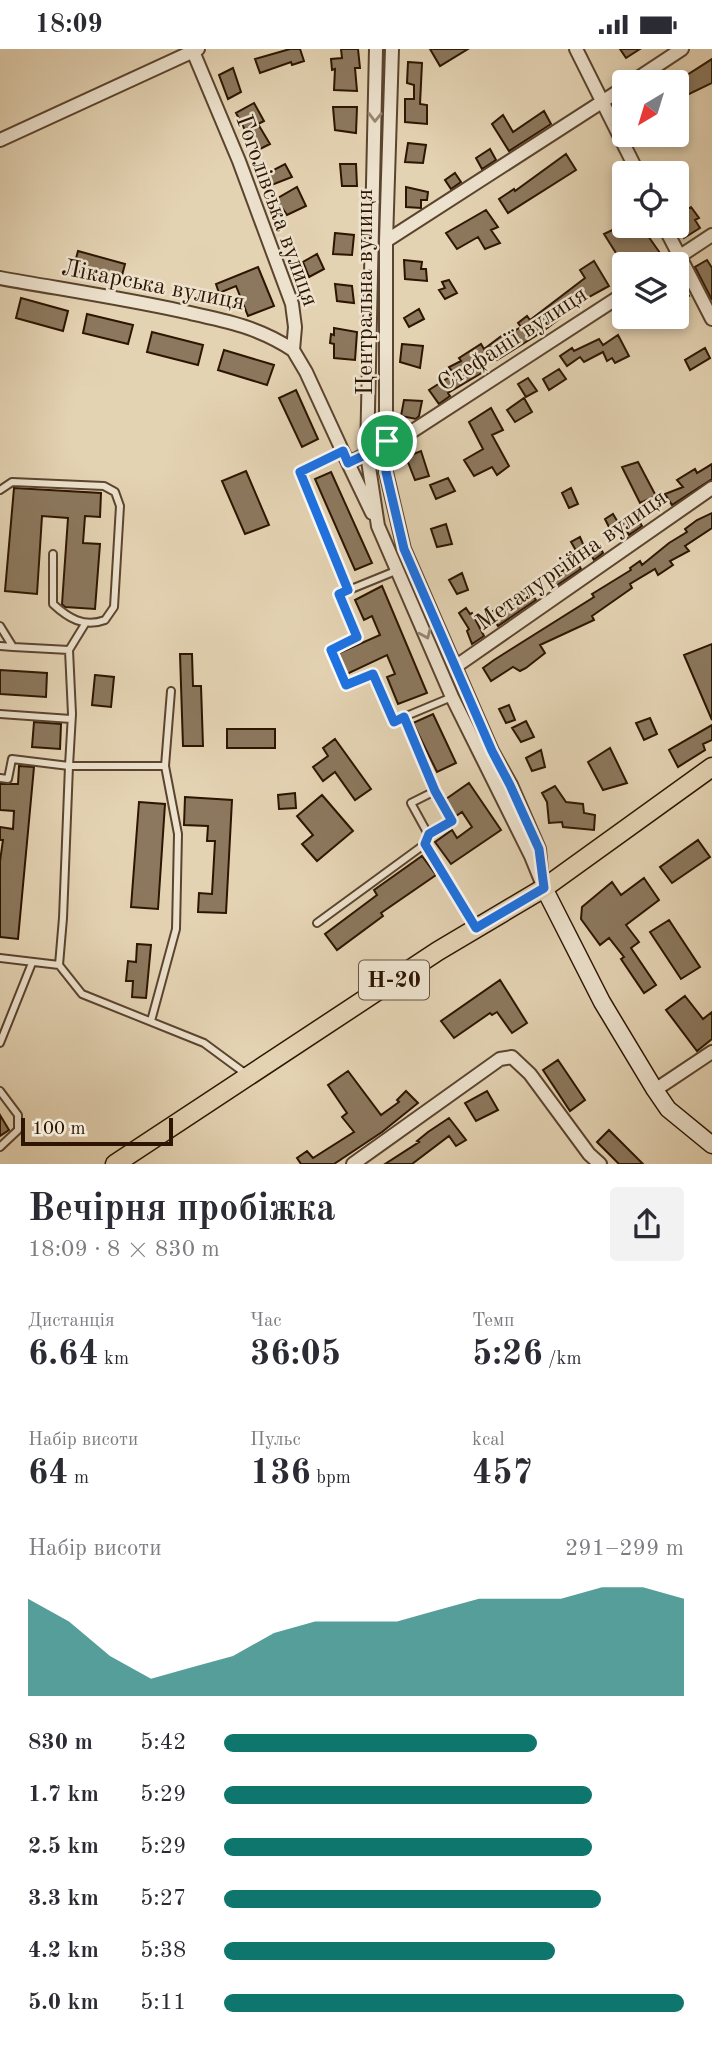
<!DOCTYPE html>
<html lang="uk">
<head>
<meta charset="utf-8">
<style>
  :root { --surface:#fff; --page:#f2f2f3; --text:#2b2b33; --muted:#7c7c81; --accent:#0f766e }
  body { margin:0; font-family:"Old Standard TT",serif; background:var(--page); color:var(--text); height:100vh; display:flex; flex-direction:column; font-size:26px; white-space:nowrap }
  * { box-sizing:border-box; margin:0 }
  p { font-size:23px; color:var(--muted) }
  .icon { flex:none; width:38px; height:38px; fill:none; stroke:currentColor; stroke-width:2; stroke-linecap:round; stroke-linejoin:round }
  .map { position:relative; height:1115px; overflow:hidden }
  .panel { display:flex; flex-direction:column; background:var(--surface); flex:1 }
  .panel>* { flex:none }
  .needle { width:46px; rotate:218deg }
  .controls { position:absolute; left:612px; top:21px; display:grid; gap:14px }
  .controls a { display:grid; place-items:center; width:77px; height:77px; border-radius:7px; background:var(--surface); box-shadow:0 4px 10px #0003; font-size:35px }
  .scale { position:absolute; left:21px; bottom:18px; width:152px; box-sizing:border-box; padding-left:7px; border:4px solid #2d1501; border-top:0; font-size:19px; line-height:24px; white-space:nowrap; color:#2d1501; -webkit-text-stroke:5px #ede2ce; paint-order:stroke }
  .pin { position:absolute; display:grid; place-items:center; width:60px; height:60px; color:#fff; margin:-30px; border:4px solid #fff; border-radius:50%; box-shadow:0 2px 7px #0007 }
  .round { display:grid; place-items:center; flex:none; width:74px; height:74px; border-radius:7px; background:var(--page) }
  .head { display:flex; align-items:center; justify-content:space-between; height:119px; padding:0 28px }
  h1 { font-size:38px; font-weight:700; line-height:52px }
  .figures { display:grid; grid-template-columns:repeat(3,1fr); gap:10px; height:119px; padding:7px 28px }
  .figures div { display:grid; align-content:center }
  .figures b { font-size:35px; font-weight:700 }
  .figures small { font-size:19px; font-weight:400 }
  .figures p { font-size:19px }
  .chart { height:196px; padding:14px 28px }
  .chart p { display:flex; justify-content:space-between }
  .chart svg { width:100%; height:126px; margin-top:7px; fill:var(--accent); opacity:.7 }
  ul { padding:0 28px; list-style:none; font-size:23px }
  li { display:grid; grid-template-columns:112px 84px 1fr; align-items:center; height:52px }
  li i { height:18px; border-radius:9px; background:var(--accent) }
  .status { display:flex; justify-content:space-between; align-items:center; height:49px; padding:0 35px; background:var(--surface); direction:ltr }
  .status svg { height:19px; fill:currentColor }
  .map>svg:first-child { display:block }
  .building { fill:#8c785e; stroke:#2d1501; stroke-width:2 }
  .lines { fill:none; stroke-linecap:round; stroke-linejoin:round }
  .service-casing { stroke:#5b442e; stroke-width:10 }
  .minor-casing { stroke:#5b442e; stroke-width:16 }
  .secondary-casing { stroke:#2d1501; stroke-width:19 }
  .primary-casing { stroke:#2d1501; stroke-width:21 }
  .service { stroke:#ede2ce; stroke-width:6 }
  .minor { stroke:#ede2ce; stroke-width:12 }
  .secondary { stroke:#ede2ce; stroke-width:16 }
  .primary { stroke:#e4d3b3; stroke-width:18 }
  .oneway { stroke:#978672 }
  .route-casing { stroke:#fff; stroke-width:14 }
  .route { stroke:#1a73e8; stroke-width:9 }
  .labels { text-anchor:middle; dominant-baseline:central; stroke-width:5; stroke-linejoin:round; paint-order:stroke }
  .shield { fill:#ede2ce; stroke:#67523e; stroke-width:2 }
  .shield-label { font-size:23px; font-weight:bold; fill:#2d1501 }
  .street-label { font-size:24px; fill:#2d1501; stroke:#ede2ce }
</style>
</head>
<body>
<div class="status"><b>18:09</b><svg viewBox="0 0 49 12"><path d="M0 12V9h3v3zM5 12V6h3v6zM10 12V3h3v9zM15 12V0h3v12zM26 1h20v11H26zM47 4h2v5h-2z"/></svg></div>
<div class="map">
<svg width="712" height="1115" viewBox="0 0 712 1115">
  <rect width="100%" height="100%" fill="#e4d3b3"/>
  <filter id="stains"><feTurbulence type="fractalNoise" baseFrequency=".00286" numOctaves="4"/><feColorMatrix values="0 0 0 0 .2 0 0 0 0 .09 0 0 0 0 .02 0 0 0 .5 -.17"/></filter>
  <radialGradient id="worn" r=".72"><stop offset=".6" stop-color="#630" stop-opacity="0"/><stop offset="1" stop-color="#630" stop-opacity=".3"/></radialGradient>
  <path class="building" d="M 290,0 L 300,0 L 304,12 L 292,16 L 291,13 L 260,24 L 255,10 Z
    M 341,0 L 358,0 L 360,19 L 355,19 L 357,42 L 334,41 L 335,20 L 332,21 L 331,10 L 342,9 Z
    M 430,0 L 468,0 L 440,17 Z
    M 620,0 L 640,0 L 626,9 Z
    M 712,10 L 712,34 L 685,47 L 676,33 Z
    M 408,13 L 422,14 L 420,55 L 427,56 L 427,75 L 405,73 L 405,50 L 414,50 L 414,36 L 407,34 Z
    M 233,19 L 241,43 L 228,50 L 219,26 Z
    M 254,54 L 264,72 L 258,75 L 270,95 L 256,102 L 236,64 Z
    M 333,58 L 357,58 L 356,84 L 335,81 Z
    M 544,62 L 551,75 L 509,102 L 492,75 L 503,66 L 513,83 Z
    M 408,94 L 426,96 L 423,114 L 405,113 Z
    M 490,100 L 496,111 L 482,120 L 476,109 Z
    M 566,105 L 576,121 L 508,164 L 499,150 L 514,140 L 515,142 Z
    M 285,115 L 292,128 L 269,137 L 264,126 Z
    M 340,115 L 356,115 L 357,137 L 342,137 Z
    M 455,124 L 461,133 L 451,140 L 445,131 Z
    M 625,132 L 625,154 L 616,137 Z
    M 297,138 L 306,157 L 287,166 L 276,150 Z
    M 406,138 L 428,143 L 427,151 L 421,151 L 421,159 L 406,158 Z
    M 691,158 L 699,169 L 695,171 L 700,179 L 684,189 L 677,179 L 677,167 Z
    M 486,161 L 498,178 L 491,181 L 500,194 L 485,200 L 478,188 L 457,200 L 446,184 Z
    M 625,175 L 630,182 L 641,177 L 660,204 L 634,214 L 631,207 L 621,212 L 604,185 Z
    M 335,184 L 354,186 L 352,206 L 333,205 Z
    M 78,202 L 125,215 L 120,234 L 73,221 Z
    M 317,205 L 324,220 L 309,228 L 303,213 Z
    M 404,211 L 422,213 L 421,220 L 426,220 L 427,232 L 405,230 Z
    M 707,211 L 712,219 L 712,251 L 695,218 Z
    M 594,212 L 609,237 L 587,249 L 542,283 L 497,311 L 494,307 L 480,313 L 485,322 L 448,344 L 450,347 L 439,355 L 429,341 L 454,325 L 449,318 L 461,312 L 459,309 L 481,295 L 484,300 L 504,285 L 505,287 L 521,278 L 518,274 L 527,267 L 530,271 L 585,229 L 580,221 Z
    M 258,218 L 274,257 L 248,267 L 236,237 L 219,244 L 216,235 Z
    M 677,225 L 689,247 L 677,254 Z
    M 449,231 L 457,244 L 445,250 L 439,241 L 445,239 L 442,233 Z
    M 335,235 L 352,237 L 354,254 L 337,252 Z
    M 21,249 L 68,262 L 63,282 L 16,269 Z
    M 419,260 L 424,270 L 409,278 L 404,269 Z
    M 87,265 L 133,276 L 128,295 L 83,284 Z
    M 627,268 L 652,268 L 635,279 Z
    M 334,279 L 357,283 L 355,311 L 334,309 L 334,295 L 330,294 L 331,285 L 334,286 Z
    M 152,283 L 203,296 L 198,316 L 147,303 Z
    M 618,286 L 629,307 L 615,314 L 612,309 L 607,312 L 603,303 L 584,313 L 580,308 L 567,317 L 560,307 L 572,299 L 574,302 L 599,290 L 603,296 Z
    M 402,295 L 423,297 L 420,319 L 400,313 Z
    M 705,299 L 710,309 L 690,321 L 685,311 Z
    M 224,301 L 274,316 L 267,336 L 218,321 Z
    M 559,320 L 566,330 L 549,341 L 543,330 Z
    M 528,329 L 537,342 L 526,348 L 518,335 Z
    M 296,341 L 318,390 L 302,398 L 279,349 Z
    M 524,349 L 532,363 L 515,373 L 507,361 Z
    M 404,351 L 422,352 L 419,367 L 416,370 L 401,367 Z
    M 491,359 L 503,381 L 492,386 L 509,417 L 497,426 L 492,418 L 474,427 L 464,411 L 483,400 L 469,373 Z
    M 421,402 L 429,427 L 415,431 L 406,408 Z
    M 638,413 L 656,447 L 640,454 L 622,418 Z
    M 712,415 L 712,430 L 672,456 L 665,445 L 683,438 L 677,431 L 695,420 L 697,424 Z
    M 246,422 L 269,476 L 245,485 L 222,432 Z
    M 331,423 L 372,514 L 355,521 L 315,430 Z
    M 448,429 L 455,442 L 436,450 L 430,436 Z
    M 14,439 L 101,444 L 100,468 L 85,467 L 83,494 L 100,495 L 95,560 L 65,558 L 62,555 L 68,469 L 42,467 L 37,545 L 5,542 Z
    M 571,439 L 578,455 L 569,459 L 562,444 Z
    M 712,464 L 712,479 L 685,497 L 689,502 L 670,512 L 673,516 L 658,526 L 655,520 L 630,535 L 632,539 L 592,567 L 594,571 L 540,596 L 545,604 L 526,619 L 520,622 L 513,618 L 491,632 L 483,619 L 494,611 L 594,548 L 592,545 L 631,521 L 630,519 L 640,512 L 642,516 L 669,494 L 687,483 L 685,480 L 697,471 Z
    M 613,465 L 622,480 L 612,484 L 605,470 Z
    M 635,465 L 642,477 L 629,486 L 621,472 Z
    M 446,475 L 452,495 L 437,498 L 431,480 Z
    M 580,488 L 586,502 L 578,505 L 571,493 Z
    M 598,494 L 603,504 L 594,511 L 587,499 Z
    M 576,511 L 581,520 L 553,539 L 549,530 L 564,521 L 562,518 Z
    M 462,524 L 468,541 L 457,545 L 449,531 Z
    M 382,537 L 427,644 L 398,655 L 387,628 L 395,625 L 387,606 L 347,625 L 339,604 L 380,586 L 372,567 L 364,571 L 355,551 Z
    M 527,539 L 536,551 L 498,577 L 490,564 Z
    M 466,559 L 470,565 L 472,564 L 484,587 L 472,595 L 467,582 L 469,580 L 459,564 Z
    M 712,595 L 712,671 L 684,606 Z
    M 180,605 L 192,605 L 193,637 L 201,637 L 203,697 L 183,697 Z
    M 0,621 L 47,624 L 46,648 L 0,645 Z
    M 95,626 L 114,628 L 111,658 L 92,656 Z
    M 509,656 L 515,671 L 506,674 L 499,660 Z
    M 433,665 L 456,714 L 437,723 L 413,674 Z
    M 650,669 L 657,685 L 644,691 L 636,674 Z
    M 526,672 L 534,688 L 521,693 L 512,679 Z
    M 34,673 L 61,675 L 60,700 L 32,698 Z
    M 712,676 L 712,691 L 703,695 L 705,701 L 678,718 L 669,701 Z
    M 227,680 L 275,680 L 275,699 L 227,699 Z
    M 335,690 L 371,740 L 355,751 L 335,723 L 323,732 L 313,718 L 328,707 L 323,699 Z
    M 610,699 L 627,734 L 603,741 L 588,713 Z
    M 541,701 L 545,718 L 532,722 L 526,709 Z
    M 19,717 L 34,718 L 18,890 L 0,888 L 0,812 L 3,791 L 0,791 L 0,778 L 13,780 L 14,762 L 0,761 L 0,735 L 18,735 Z
    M 469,734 L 501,781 L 451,815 L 435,793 L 452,781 L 457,789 L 472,778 L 462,763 L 456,767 L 446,750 Z
    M 555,737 L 566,753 L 583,755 L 584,764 L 595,766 L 594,781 L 563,778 L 562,773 L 549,774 L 547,753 L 542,744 Z
    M 295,744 L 296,759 L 279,760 L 278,746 Z
    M 322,746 L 353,782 L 317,812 L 302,795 L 313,786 L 297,767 Z
    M 185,748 L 232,751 L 226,864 L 198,863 L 199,844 L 212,845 L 215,792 L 207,792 L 208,777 L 184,776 Z
    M 139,753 L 165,755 L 158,860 L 131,858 Z
    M 698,791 L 710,808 L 672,834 L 660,818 Z
    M 422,807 L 436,826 L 381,864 L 383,867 L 337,901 L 325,885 L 377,846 L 374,841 Z
    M 644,829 L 659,851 L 626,876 L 639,893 L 631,899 L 656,936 L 644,944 L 621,910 L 624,908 L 609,889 L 600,896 L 581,870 L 582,858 L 612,833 L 621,846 Z
    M 669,871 L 700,918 L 681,930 L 650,883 Z
    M 137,895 L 151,896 L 146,949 L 132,948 L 133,932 L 126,932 L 128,912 L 136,913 Z
    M 500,931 L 527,974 L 512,984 L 497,963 L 492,966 L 490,964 L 454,989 L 441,972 Z
    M 685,947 L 703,970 L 712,963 L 712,990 L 697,1002 L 666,961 Z
    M 558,1011 L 585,1051 L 570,1062 L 543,1021 Z
    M 348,1022 L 381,1066 L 399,1053 L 397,1051 L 406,1042 L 418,1054 L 382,1083 L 334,1115 L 301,1115 L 297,1109 L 307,1102 L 313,1109 L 354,1083 L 342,1068 L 347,1064 L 328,1036 Z
    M 487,1042 L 498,1061 L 476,1072 L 465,1054 Z
    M 0,1066 L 9,1081 L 0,1087 Z
    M 449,1069 L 466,1091 L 456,1097 L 449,1087 L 412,1115 L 385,1115 L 419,1093 L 417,1092 L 428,1083 Z
    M 609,1081 L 643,1115 L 619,1115 L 597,1093 Z"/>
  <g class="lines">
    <defs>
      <path id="service" d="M 343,402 L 300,423 L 348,541
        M 0,441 L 12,433 L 104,437 L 115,443 L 120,457 L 114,558 L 105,571 C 84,579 68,569 53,555 L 53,505
        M 398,521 L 339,545 L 357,588 L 331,601 L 346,636 L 373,625 L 394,673 L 404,668 L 435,742 L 452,772 L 428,785
        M 0,577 L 13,598 L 69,601
        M 0,597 L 13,598
        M 0,665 L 71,670
        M 404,668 L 452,648
        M 165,717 L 69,717 L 63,869 L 59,916 L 82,945 L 204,994 L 246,1025
        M 0,729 L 8,730 L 12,710 L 69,717 L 72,665 L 69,601 L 85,575
        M 435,742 L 411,754 L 428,785 L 425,795 L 476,878
        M 317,874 L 425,795
        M 0,909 L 59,916
        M 151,972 L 176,880 L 178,785 L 165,717 L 171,642
        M 0,994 L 32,914
        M 0,1042 L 18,1066 L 18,1081 L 0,1098"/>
      <path id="minor" d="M 192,0 L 239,112 L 292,255 L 295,278 L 293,301 L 306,323 L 348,414 C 369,405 386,392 408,385 L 625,244
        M 376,0 L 367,405 L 378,477 L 452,648 L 531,807 L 544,839
        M 392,0 L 386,192 L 386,423 L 404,500 L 492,702 L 511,736 L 539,800 L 541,822
        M 576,0 L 638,124
        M 632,33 L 682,0
        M 0,91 L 198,0
        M 664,177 L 712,270
        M 386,192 L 625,38
        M 668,215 L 712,186
        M 0,229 C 61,240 121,249 181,262 C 222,271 257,277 293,301
        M 348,414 L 372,464
        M 455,618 L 712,439
        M 655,1041 L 712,1003
        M 353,1115 L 500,1010 L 512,1008 L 530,1025 L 589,1105 L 600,1115"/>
      <path id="secondary" d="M 544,839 L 602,953 L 655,1041 L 668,1060 L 712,1096"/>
      <path id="primary" d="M 115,1115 L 438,902 L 544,839 L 712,718"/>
    </defs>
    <use href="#service" class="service-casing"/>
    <use href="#minor" class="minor-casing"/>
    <use href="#secondary" class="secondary-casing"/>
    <use href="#primary" class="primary-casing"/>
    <use href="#service" class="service"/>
    <use href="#minor" class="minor"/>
    <use href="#secondary" class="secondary"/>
    <use href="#primary" class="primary"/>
  </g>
  <defs><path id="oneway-chevron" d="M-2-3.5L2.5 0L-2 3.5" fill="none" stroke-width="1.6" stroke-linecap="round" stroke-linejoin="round" transform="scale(1.75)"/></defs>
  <g class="oneway">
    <use href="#oneway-chevron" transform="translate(375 68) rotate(91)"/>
    <use href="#oneway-chevron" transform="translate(426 585) rotate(67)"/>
  </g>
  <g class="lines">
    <defs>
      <path id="route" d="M 387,392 L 386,423 L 404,500 L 492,702 L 510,736 L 539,800 L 544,839 L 476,879 L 425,795 L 429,785 L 452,772 L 435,742 L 404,668 L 394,673 L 373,625 L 346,636 L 331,601 L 357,588 L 339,545 L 348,541 L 300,423 L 343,402 L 348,414 L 367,405 Z"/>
    </defs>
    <use href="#route" class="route-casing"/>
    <use href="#route" class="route"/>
  </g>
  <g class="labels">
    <rect class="shield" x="359" y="911.5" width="70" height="39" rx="5"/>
    <g class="shield-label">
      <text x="394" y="931">Н-20</text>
    </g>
    <g class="street-label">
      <text transform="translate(276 162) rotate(70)">Гоголівська вулиця</text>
      <text transform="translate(153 237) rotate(11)">Лікарська вулиця</text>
      <text transform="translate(366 243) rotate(-90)">Центральна вулиця</text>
      <text transform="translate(513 291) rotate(-33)">Стефанії вулиця</text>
      <text transform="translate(572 512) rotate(-35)">Металургійна вулиця</text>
    </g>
  </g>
  <rect width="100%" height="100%" filter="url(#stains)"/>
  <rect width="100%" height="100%" fill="url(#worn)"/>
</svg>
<div class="controls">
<a><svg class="needle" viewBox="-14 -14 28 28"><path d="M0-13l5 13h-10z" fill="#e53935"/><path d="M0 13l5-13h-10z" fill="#7c7c81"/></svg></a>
<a><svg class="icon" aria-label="locate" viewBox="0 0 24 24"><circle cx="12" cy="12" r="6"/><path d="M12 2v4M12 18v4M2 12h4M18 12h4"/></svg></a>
<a><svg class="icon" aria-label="layers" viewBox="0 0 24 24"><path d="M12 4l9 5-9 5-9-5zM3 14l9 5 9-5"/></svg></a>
</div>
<div class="scale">100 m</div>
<div class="pin" style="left:387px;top:392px;background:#1e9e55"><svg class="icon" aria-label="arrive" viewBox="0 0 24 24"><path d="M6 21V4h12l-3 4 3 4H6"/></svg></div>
</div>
<section class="panel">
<div class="head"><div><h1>Вечірня пробіжка</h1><p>18:09 · 8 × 830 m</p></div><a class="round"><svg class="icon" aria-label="share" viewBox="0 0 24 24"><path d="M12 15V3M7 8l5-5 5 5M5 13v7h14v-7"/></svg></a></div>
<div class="figures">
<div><p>Дистанція</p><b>6.64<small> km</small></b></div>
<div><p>Час</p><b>36:05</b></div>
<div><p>Темп</p><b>5:26<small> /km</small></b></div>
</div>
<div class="figures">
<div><p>Набір висоти</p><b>64<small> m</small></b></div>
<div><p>Пульс</p><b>136<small> bpm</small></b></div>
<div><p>kcal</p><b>457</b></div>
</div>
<div class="chart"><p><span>Набір висоти</span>291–299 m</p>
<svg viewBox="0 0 160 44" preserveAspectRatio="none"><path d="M0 44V10L10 18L20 30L30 38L40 34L50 30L60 22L70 18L80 18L90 18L100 14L110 10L120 10L130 10L140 6L150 6L160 10V44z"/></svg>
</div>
<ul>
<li><b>830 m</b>5:42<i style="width:68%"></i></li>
<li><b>1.7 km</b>5:29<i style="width:80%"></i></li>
<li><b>2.5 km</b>5:29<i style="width:80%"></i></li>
<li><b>3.3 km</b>5:27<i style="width:82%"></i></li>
<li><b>4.2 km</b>5:38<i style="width:72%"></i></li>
<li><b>5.0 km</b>5:11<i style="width:100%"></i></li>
</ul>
</section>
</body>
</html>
